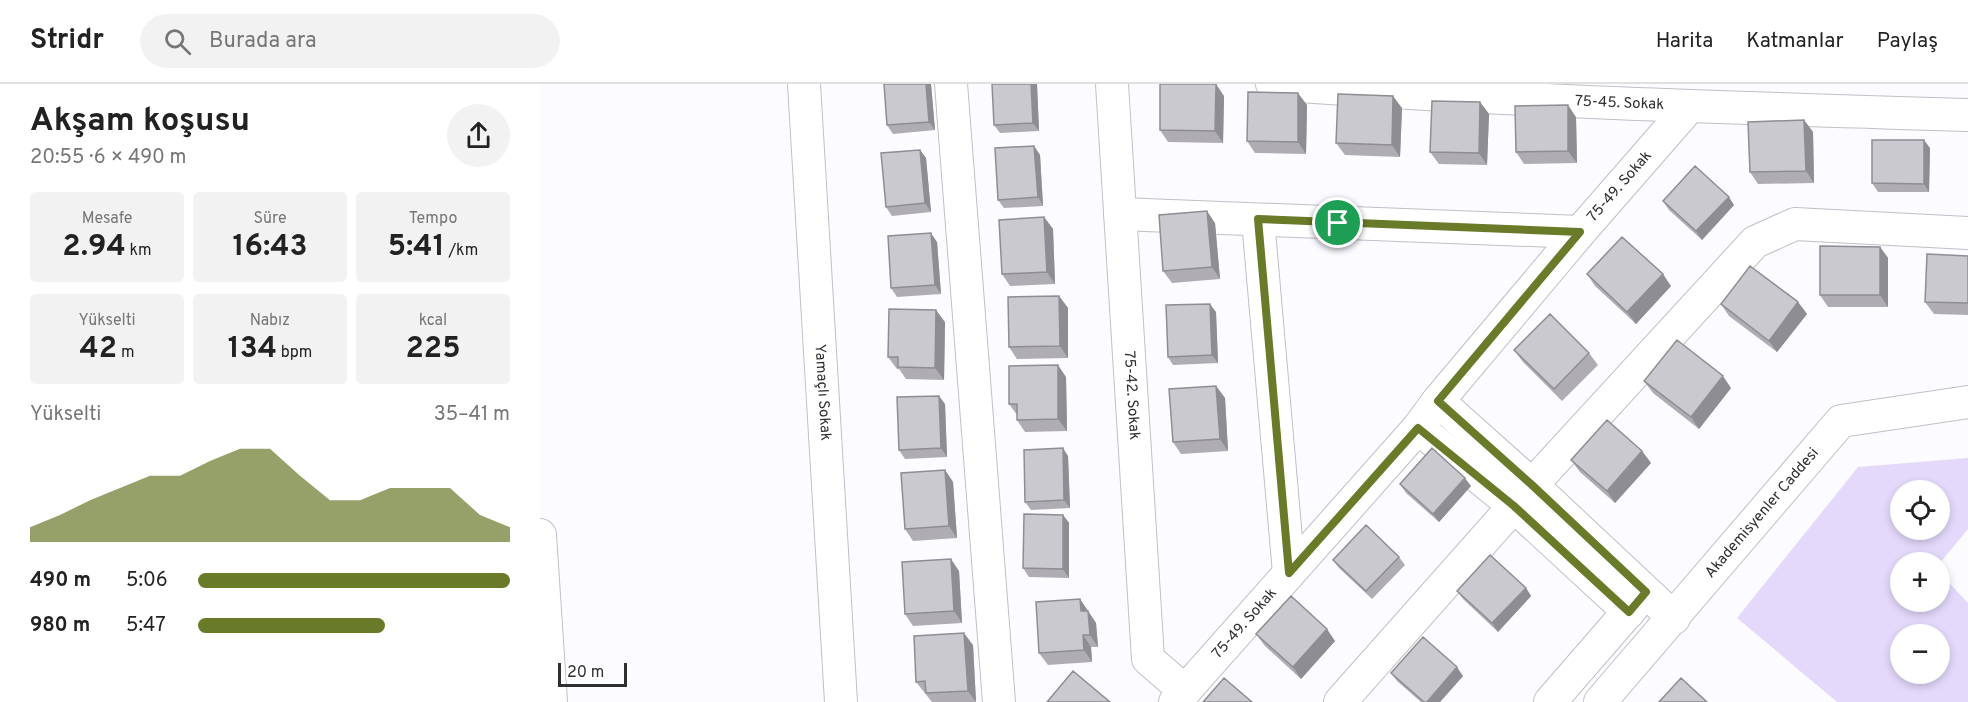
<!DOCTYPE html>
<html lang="tr">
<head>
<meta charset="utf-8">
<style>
  :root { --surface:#fff; --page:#f2f2f2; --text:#222; --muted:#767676; --line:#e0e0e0; --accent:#697a29 }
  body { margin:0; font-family:Overpass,sans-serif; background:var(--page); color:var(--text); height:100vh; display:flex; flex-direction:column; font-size:22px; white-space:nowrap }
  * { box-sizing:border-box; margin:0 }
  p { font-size:20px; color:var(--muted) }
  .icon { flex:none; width:33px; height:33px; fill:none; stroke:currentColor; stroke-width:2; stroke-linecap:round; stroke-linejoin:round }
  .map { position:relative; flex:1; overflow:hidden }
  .sheet { display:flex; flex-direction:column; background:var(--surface); width:540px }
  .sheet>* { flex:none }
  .buttons { position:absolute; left:1350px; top:396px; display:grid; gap:12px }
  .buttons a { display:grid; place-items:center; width:60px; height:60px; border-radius:50%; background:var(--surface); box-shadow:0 3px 9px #0003; font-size:30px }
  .scale { position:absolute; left:18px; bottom:15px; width:69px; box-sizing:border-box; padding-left:6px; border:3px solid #2f2e31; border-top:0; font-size:16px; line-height:21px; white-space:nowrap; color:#2f2e31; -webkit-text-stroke:4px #fff; paint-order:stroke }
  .pin { position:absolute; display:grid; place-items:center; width:51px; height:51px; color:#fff; margin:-26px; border:3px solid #fff; border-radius:50%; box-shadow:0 2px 6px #0007 }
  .round { display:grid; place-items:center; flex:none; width:63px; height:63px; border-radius:32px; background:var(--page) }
  .overview { display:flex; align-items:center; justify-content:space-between; height:102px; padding:0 30px }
  h1 { font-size:33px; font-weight:700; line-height:45px }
  .stats { display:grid; grid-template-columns:repeat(3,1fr); gap:9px; height:102px; padding:6px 30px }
  .stats div { display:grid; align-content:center; border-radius:6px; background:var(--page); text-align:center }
  .stats b { font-size:30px; font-weight:700 }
  .stats small { font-size:16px; font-weight:400 }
  .stats p { font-size:16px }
  .chart { height:168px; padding:12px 30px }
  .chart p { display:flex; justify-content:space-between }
  .chart svg { width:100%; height:108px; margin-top:6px; fill:var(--accent); opacity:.7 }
  ul { padding:0 30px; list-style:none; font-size:20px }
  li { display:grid; grid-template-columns:96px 72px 1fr; align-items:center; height:45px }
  li i { height:15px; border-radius:8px; background:var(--accent) }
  header { display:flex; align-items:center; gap:36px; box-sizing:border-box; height:84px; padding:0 30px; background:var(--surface); border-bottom:2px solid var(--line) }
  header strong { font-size:28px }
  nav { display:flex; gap:33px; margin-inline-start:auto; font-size:21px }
  .search { width:420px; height:54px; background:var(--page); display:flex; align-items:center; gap:15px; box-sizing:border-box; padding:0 21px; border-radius:33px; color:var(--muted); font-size:22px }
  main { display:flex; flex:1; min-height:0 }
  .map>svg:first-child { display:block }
  .green { fill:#e4d9fb; fill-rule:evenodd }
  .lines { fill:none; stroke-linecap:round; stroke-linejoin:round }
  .minor-casing { stroke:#c1bfc5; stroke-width:34 }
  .minor { stroke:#fff; stroke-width:32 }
  .wall { fill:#afadb3 }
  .shaded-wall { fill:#8e8d92 }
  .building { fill:#cbc9d0; stroke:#8e8d92; stroke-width:1.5 }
  .route-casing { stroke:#fff; stroke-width:12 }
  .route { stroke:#697a29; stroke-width:8 }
  .labels { text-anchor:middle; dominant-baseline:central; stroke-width:4.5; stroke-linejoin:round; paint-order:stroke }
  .street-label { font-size:15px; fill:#2f2e31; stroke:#fff }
</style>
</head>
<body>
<header>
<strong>Stridr</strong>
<div class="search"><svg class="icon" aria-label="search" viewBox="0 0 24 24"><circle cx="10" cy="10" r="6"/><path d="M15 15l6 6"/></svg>Burada ara</div>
<nav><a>Harita</a><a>Katmanlar</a><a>Paylaş</a></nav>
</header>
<main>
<section class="sheet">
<div class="overview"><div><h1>Akşam koşusu</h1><p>20:55 · 6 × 490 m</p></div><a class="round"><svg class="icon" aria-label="share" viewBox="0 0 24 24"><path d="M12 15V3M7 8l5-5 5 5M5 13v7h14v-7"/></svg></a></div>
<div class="stats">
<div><p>Mesafe</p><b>2.94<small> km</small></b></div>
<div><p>Süre</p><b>16:43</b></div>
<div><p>Tempo</p><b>5:41<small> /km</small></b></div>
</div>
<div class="stats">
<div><p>Yükselti</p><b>42<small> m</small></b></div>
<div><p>Nabız</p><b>134<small> bpm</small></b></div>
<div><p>kcal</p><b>225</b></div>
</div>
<div class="chart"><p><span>Yükselti</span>35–41 m</p>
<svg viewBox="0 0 160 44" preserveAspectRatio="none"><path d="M0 44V38L10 33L20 27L30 22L40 17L50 17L60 11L70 6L80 6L90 17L100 27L110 27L120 22L130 22L140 22L150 33L160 38V44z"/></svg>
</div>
<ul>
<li><b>490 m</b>5:06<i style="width:100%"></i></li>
<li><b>980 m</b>5:47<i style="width:60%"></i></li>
</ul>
</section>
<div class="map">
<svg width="1428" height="618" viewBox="0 0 1428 618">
  <rect width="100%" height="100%" fill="#fcfbff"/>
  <path class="green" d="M 1428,374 L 1428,445 L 1400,479 L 1360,478 L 1360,518 L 1400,518 L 1400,489 L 1428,519 L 1428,618 L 1297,618 L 1197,534 L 1318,383 ZM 1360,406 L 1400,406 L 1400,446 L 1360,446 ZM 1360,550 L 1400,550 L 1400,590 L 1360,590 Z"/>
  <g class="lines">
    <defs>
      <g id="minor">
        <path id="s1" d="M 264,0 L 301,618"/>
        <path d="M 411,0 L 459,618"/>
        <path id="s2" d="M 572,0 L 608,575 L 645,607"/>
        <path id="s3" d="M 732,0 C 964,17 1196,24 1428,31"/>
        <path d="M 580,130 L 1040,148"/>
        <path d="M 718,136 L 749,489"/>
        <path d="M 898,317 L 992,401 L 1134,534"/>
        <path d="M 878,344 L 974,422 L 1089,528"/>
        <path d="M 992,401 L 1215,158 L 1255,140 L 1428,149"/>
        <path d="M 0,451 L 11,618"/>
        <path id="s4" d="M 635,618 L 878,344 L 898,317 L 1040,148 L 1149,23"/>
        <path d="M 800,618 L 974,422"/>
        <path d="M 1010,618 L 1102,512"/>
        <path id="s5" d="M 1060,618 L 1301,337 L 1428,318"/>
      </g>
    </defs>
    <use href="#minor" class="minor-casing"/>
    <use href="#minor" class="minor"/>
  </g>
  <path class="wall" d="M 391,0 L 395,46 L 353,50 L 347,41 Z
    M 497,0 L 499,47 L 460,49 L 454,41 Z
    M 684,12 L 683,59 L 628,58 L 620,46 Z
    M 940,18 L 949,30 L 947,81 L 899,80 L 890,68 Z
    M 767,21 L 766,70 L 715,69 L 707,57 Z
    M 862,24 L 860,73 L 805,71 L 796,59 Z
    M 1036,33 L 1037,79 L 984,80 L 976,68 Z
    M 1264,36 L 1273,48 L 1274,99 L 1218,100 L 1210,88 Z
    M 494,62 L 500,71 L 503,122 L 464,124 L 458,116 Z
    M 1390,64 L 1389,108 L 1338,108 L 1332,99 Z
    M 380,66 L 386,74 L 391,128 L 352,132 L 346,123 Z
    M 1123,117 L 1194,121 L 1162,156 L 1129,126 Z
    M 504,133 L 513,145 L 515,200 L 470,202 L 462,190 Z
    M 675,139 L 680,195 L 632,199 L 623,187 Z
    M 397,158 L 401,210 L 357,213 L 351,204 Z
    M 1340,163 L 1348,174 L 1348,223 L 1288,223 L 1280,211 Z
    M 1428,172 L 1428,231 L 1394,230 L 1385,218 Z
    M 1047,190 L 1131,202 L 1096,240 L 1055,202 Z
    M 519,212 L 528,224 L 528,274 L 477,275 L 469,263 Z
    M 1258,218 L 1267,230 L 1237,268 L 1189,232 L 1181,220 Z
    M 676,228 L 678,279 L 633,281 L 628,273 Z
    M 405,238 L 404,296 L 366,295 L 359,285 L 357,285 L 348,273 Z
    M 974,266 L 1049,269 L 1058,281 L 1022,317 L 983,278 Z
    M 526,293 L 527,347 L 485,348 L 477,336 L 477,331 L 469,320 Z
    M 1104,297 L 1191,304 L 1159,345 L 1113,309 Z
    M 676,302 L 685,314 L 688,367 L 641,370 L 633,358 Z
    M 405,320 L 407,373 L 365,375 L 359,366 Z
    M 1102,367 L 1111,379 L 1075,419 L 1040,388 L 1031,376 Z
    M 528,372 L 530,424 L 491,426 L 485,418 Z
    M 405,386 L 413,398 L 417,454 L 373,457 L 365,445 Z
    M 860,400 L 931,402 L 899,438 L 866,409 Z
    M 523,431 L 529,439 L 529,494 L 489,493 L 483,484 Z
    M 859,473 L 865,481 L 832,515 L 799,484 L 793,476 Z
    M 419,487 L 422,539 L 373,542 L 365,530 Z
    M 986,504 L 991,512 L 958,548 L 923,515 L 917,507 Z
    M 540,515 L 556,539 L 558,563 L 551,563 L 552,578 L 508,581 L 499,569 Z
    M 716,550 L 795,557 L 761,595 L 725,562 Z
    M 433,561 L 436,618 L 392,618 L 376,598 Z
    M 851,589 L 923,592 L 900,618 L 881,618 L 857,597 Z"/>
  <path class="shaded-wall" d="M 386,0 L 391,0 L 395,46 L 389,38 Z
    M 491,0 L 497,0 L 499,47 L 493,39 Z
    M 676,0 L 684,12 L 683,59 L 675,47 Z
    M 758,9 L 767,21 L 766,70 L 758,58 Z
    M 853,12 L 862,24 L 860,73 L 852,61 Z
    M 940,18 L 949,30 L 947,81 L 939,69 Z
    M 1028,21 L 1036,33 L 1037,79 L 1028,67 Z
    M 1264,36 L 1273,48 L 1274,99 L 1266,87 Z
    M 1384,56 L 1390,64 L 1389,108 L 1384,100 Z
    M 494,62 L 500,71 L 503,122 L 498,113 Z
    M 380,66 L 386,74 L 391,128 L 385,119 Z
    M 1189,113 L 1194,121 L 1162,156 L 1156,147 Z
    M 667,127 L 675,139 L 680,195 L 672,183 Z
    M 504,133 L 513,145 L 515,200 L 507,188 Z
    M 391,149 L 397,158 L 401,210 L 395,201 Z
    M 1340,163 L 1348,174 L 1348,223 L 1340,211 Z
    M 1123,190 L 1131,202 L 1096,240 L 1087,228 Z
    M 519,212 L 528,224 L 528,274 L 520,262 Z
    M 1258,218 L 1267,230 L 1237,268 L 1229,257 Z
    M 670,220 L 676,228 L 678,279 L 672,271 Z
    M 396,226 L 405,238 L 404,296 L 395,284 Z
    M 518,281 L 526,293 L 527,347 L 518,335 Z
    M 1183,292 L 1191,304 L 1159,345 L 1151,333 Z
    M 676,302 L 685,314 L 688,367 L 680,355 Z
    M 399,312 L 405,320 L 407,373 L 401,364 Z
    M 523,364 L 528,372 L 530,424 L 524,416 Z
    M 1102,367 L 1111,379 L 1075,419 L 1067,407 Z
    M 405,386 L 413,398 L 417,454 L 409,442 Z
    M 925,394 L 931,402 L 899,438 L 893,430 Z
    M 523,431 L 529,439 L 529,494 L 523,485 Z
    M 411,475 L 419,487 L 422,539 L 414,527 Z
    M 986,504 L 991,512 L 958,548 L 952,539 Z
    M 540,515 L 556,539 L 558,563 L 550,551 L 541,527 Z
    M 787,545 L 795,557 L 761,595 L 753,583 Z
    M 424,549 L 433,561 L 436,618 L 428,607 Z
    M 543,551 L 551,563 L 552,578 L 544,566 Z
    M 917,583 L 923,592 L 900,618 L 887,618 Z"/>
  <path class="building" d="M 344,0 L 386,0 L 389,38 L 347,41 Z
    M 452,0 L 491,0 L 493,39 L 454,41 Z
    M 620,0 L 676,0 L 675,47 L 620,46 Z
    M 708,8 L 758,9 L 758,58 L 707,57 Z
    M 798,10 L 853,12 L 852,61 L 796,59 Z
    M 892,17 L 940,18 L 939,69 L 890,68 Z
    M 1028,21 L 1028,67 L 976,68 L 975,22 Z
    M 1264,36 L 1266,87 L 1210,88 L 1208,38 Z
    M 1332,56 L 1384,56 L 1384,100 L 1332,99 Z
    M 494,62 L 498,113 L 458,116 L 455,64 Z
    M 380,66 L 385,119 L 346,123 L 341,69 Z
    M 1155,82 L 1189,113 L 1156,147 L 1123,117 Z
    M 667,127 L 672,183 L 623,187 L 619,131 Z
    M 504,133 L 507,188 L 462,190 L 459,136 Z
    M 391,149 L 395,201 L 351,204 L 348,152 Z
    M 1082,153 L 1123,190 L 1087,228 L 1047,190 Z
    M 1280,162 L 1340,163 L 1340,211 L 1280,211 Z
    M 1387,170 L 1428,172 L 1428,219 L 1385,218 Z
    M 1210,182 L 1258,218 L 1229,257 L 1181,220 Z
    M 519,212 L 520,262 L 469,263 L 468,213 Z
    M 670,220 L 672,271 L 628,273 L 626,221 Z
    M 349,225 L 396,226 L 395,284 L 358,283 L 358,273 L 348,273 Z
    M 1010,230 L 1049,269 L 1014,305 L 974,266 Z
    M 1137,256 L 1183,292 L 1151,333 L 1104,297 Z
    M 518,281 L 518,335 L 477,336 L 477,320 L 469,320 L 469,282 Z
    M 676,302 L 680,355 L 633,358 L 629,305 Z
    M 399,312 L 401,364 L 359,366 L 357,313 Z
    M 1067,336 L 1102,367 L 1067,407 L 1031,376 Z
    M 523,364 L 524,416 L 485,418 L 484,366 Z
    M 892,364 L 925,394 L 893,430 L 860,400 Z
    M 405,386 L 409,442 L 365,445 L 361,389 Z
    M 484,430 L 523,431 L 523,485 L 483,484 Z
    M 826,441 L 859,473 L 826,507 L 793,476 Z
    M 950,471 L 986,504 L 952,539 L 917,507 Z
    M 411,475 L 414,527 L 365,530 L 362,478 Z
    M 751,512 L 787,545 L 753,583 L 716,550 Z
    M 540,515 L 541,527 L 548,527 L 550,551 L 543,551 L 544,566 L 499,569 L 496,518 Z
    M 424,549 L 428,607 L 386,609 L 385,597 L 376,598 L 374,552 Z
    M 883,553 L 917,583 L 887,618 L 884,618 L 851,589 Z
    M 533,587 L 570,618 L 507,618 Z
    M 684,594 L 712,618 L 663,618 Z
    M 1141,594 L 1167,618 L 1119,618 Z"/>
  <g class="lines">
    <defs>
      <path id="route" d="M 718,135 L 1040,148 L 898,317 L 992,401 L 1106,508 L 1089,528 L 974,422 L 878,344 L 749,489 Z"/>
    </defs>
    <use href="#route" class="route-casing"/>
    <use href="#route" class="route"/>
  </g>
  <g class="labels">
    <g class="street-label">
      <text stroke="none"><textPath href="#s3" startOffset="348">75-45. Sokak</textPath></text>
      <text stroke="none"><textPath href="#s4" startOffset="681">75-49. Sokak</textPath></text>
      <text stroke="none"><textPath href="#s1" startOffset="309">Yamaçlı Sokak</textPath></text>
      <text stroke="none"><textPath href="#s2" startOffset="312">75-42. Sokak</textPath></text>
      <text stroke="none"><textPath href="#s5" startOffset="249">Akademisyenler Caddesi</textPath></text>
      <text stroke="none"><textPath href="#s4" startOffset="105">75-49. Sokak</textPath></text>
    </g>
  </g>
</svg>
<div class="buttons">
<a><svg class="icon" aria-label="locate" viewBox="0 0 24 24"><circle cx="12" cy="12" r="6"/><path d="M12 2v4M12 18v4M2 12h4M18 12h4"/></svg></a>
<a>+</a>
<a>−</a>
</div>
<div class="scale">20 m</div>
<div class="pin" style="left:798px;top:139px;background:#1e9e55"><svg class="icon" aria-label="arrive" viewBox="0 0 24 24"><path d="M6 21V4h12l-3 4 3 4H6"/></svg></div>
</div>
</main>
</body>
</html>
